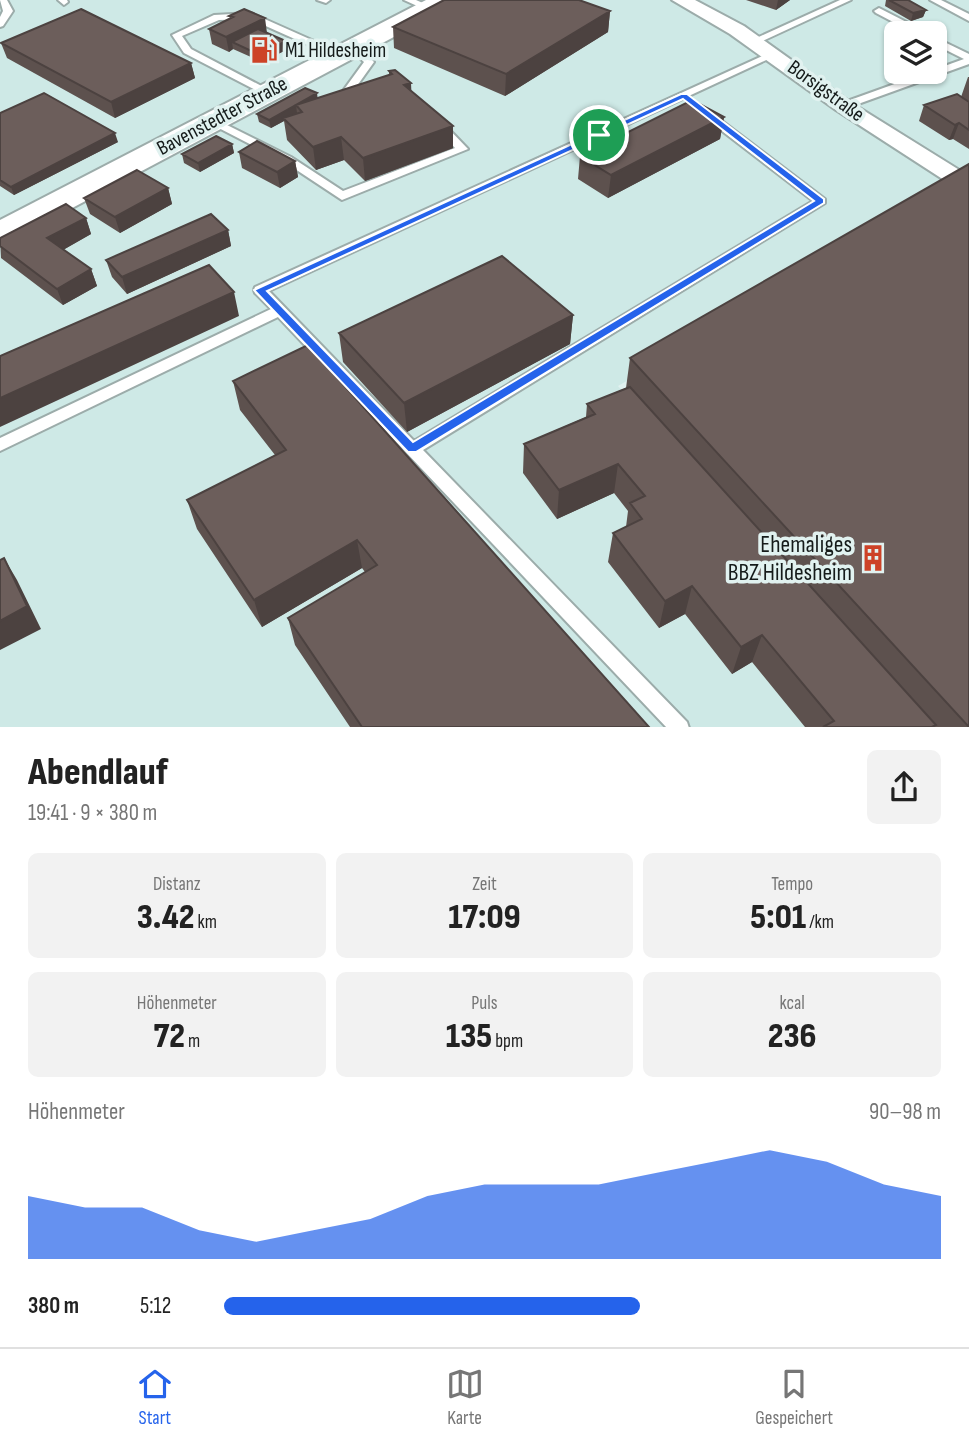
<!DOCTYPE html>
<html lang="de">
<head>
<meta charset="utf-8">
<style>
  :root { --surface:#fff; --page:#f2f2f2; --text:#222; --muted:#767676; --line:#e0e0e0; --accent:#2563eb }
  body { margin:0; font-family:"Sofia Sans Condensed",sans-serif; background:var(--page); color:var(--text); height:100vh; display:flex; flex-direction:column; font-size:26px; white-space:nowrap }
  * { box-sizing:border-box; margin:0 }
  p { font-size:23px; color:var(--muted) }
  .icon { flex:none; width:38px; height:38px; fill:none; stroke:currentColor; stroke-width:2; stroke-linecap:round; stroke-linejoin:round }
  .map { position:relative; height:727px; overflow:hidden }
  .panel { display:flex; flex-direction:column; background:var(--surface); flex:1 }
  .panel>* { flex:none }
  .tools { position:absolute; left:884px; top:21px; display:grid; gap:14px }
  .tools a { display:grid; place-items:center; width:63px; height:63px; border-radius:10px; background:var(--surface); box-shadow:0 2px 5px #0004; font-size:35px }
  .pin { position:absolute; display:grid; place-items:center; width:60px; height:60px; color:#fff; margin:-30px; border:4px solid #fff; border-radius:50%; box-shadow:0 2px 7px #0007 }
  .round { display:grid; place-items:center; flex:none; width:74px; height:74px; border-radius:10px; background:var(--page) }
  .summary { display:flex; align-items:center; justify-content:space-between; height:119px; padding:0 28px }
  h1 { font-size:38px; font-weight:800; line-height:52px }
  .stats { display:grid; grid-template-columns:repeat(3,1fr); gap:10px; height:119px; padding:7px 28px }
  .stats div { display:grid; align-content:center; border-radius:10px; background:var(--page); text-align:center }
  .stats b { font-size:35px; font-weight:800 }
  .stats small { font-size:19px; font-weight:400 }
  .stats p { font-size:19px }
  .chart { height:196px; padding:14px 28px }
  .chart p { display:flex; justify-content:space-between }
  .chart svg { width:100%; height:126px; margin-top:7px; fill:var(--accent); opacity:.7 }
  ul { padding:0 28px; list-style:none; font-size:23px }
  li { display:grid; grid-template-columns:112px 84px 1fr; align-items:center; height:52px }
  li i { height:18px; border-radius:9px; background:var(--accent) }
  .tab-bar { display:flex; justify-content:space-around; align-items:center; height:98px; border-top:2px solid var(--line); background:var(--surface); font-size:19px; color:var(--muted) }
  .tab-bar a { display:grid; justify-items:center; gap:4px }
  .tab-bar .current { color:var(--accent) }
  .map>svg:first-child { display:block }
  .built { fill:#cee9e6; fill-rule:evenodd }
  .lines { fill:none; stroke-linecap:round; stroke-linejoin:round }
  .lane-casing { stroke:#9cacaa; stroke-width:4 }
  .street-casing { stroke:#9cacaa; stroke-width:4 }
  .secondary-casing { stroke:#9cacaa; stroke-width:4 }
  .lane { fill:#fff; fill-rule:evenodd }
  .street { fill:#fff; fill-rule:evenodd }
  .secondary { fill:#fff; fill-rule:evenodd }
  .wall { fill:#5d514e }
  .shaded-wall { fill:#4c4240 }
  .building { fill:#6c5e5b; stroke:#4c4240; stroke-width:2 }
  .route { fill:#2563eb; stroke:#fff; stroke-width:2; fill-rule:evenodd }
  .labels { text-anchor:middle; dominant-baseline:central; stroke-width:7; stroke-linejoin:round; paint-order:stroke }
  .far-poi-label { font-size:21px; fill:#151b1a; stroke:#e1f2f0; text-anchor:start }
  .far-street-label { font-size:21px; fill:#151b1a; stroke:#e1f2f0 }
  .poi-label { font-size:24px; fill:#151b1a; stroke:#e1f2f0; text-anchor:end }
</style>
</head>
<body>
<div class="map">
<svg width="969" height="728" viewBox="0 0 969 728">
  <rect width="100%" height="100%" fill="#e1f2f0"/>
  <path class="built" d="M 0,0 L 969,0 L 969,181 L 618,386 L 917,727 L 0,727 ZM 896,33 L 934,33 L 934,72 L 896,72 Z"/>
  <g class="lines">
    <defs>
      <path id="lane" d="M 0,0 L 7,0 L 13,11 L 3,26 L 0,27 L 0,17 L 3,11 Z
        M 58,0 L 67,0 L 68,2 L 64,5 Z
        M 317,0 L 330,0 L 326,3 Z
        M 404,0 L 416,0 L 434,8 L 426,10 Z
        M 840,0 L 851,0 L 758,43 L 750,41 Z
        M 930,0 L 941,0 L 969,14 L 969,21 Z
        M 879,8 L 924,31 L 926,33 L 914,33 L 876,13 L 874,11 Z
        M 251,13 L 341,53 L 343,55 L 335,57 L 250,19 L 219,20 L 182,36 L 191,49 L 271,91 L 271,95 L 267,96 L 184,53 L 172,35 L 214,15 Z
        M 934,37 L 969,54 L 969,64 L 847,108 L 839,108 L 839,104 L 964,59 L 934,44 Z
        M 351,46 L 357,46 L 374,62 L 349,97 L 345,98 L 340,95 L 364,62 L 351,50 Z
        M 771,52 L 779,54 L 269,291 L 414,441 L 813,201 L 705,118 L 705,114 L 713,114 L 825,199 L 825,203 L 423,450 L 687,722 L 689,728 L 667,728 L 278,317 L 0,451 L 0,438 L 271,309 L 255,293 L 254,290 L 255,287 Z
        M 213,118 L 291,157 L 343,191 L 455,148 L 436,128 L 436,124 L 444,124 L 468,149 L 342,200 L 283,161 L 209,123 L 209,119 Z"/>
      <path id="street" d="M 672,0 L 695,0 L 744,26 L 850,102 L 969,176 L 969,193 L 961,191 L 836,110 L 730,34 Z"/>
      <path id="secondary" d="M 426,0 L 457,0 L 454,5 L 12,240 L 0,243 L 0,220 Z"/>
    </defs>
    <use href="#lane" class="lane-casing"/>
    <use href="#street" class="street-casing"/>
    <use href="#secondary" class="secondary-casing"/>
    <use href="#lane" class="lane"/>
    <use href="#street" class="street"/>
    <use href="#secondary" class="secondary"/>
  </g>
  <path class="wall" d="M 746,0 L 790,0 L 776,10 Z
    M 886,0 L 908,0 L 926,10 L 923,17 L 911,21 L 885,6 Z
    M 610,11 L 608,32 L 505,96 L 394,48 L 393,27 Z
    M 229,16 L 267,33 L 288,49 L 262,62 L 233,49 L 229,52 L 212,44 L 209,29 L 230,19 Z
    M 1,43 L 191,63 L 195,78 L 115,118 L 7,58 Z
    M 389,71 L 411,91 L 453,148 L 365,181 L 344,160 L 316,170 L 287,140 L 284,121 L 271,128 L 259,122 L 257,114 L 318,98 L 389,75 Z
    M 968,77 L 969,77 L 969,149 L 953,139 L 949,140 L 919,121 L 924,105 L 961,97 Z
    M 0,113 L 118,142 L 14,195 L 0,186 Z
    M 724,117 L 720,139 L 608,198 L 578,179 L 580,156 Z
    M 232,144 L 234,153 L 200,172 L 184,163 L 182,154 Z
    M 239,152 L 295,161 L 298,177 L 280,188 L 242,168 Z
    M 168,188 L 172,204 L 120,233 L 90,214 L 84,198 Z
    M 86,218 L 91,234 L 63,250 L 91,269 L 97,286 L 63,305 L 1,258 L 0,238 Z
    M 228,230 L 231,246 L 127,294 L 112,277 L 106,260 Z
    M 573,315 L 570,344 L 407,432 L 343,362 L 339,333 Z
    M 630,358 L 969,727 L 805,727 L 752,662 L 732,674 L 685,614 L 659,628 L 608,562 L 613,533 L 626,527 L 628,511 L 614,493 L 557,519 L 523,473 L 524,444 L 586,417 L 587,404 L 626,388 Z
    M 233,381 L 649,727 L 350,727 L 295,645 L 288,618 L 365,572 L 362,568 L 262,627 L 197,529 L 187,500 L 275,455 L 240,410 Z"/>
  <path class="shaded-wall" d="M 778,0 L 790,0 L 776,10 Z
    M 926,10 L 923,17 L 911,21 L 913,13 Z
    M 610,11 L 608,32 L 505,96 L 506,74 Z
    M 265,18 L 267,33 L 232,42 L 233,49 L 229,52 L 226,37 Z
    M 286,41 L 288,49 L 262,62 L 260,55 Z
    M 191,63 L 195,78 L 115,118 L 111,102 Z
    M 411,83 L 412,105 L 404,85 Z
    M 317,93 L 318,101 L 296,105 L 297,113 L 283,118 L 284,121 L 271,128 L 269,120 Z
    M 724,117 L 720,139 L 608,198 L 611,175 Z
    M 959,123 L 953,139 L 949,140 L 955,125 Z
    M 453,126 L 453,148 L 365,181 L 363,158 Z
    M 115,133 L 118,142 L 14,195 L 11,187 Z
    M 341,137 L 344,160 L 316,170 L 313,147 Z
    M 232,144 L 234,153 L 200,172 L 198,163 Z
    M 295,161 L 298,177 L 280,188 L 277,172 Z
    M 168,188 L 172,204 L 120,233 L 115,217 Z
    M 86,218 L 91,234 L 54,255 L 47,238 Z
    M 228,230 L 231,246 L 127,294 L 122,277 Z
    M 91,269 L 97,286 L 63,305 L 57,289 Z
    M 234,292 L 239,316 L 0,427 L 0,398 Z
    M 573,315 L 570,344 L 407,432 L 404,403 Z
    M 618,464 L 614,493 L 557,519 L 559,490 Z
    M 357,540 L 362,568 L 262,627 L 254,600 Z
    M 4,558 L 17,580 L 41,629 L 0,650 L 0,621 Z
    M 692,586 L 685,614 L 659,628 L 665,601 Z
    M 762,635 L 752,662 L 732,674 L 741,647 Z"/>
  <path class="building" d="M 444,0 L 579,0 L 610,11 L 506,74 L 393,27 Z
    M 889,0 L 908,0 L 926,10 L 913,13 Z
    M 81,9 L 191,63 L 111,102 L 1,43 Z
    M 244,9 L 265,18 L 226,37 L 209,29 L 233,17 L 229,16 Z
    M 258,29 L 286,41 L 260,55 L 232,42 Z
    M 395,70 L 411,83 L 404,85 L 453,126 L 363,158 L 341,137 L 313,147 L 283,118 L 302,112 L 296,105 L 392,74 L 389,71 Z
    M 305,88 L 317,93 L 269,120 L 257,114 Z
    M 44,93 L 115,133 L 11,187 L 0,180 L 0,113 Z
    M 957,94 L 969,102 L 969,130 L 959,123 L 955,125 L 924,105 Z
    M 692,100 L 724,117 L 611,175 L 580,156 Z
    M 216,136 L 232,144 L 198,163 L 182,154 Z
    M 257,141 L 295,161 L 277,172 L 239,152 Z
    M 969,164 L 969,727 L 630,358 Z
    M 137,170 L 168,188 L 115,217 L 84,198 Z
    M 66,204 L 86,218 L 47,238 L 91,269 L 57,289 L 0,246 L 0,238 Z
    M 211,214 L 228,230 L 122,277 L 106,260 Z
    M 502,256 L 573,315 L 404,403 L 339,333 Z
    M 209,265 L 234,292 L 0,398 L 0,356 Z
    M 308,345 L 649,727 L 362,727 L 288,618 L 377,565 L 357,540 L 254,600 L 187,500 L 286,450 L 233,381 Z
    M 630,387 L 936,725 L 932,727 L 823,727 L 834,721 L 762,635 L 741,647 L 692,586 L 665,601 L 613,533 L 642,519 L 630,503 L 645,496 L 618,464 L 559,490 L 524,444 L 595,414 L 587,404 Z
    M 4,558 L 27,606 L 0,621 L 0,560 Z"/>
  <path class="route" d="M 681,94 L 687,94 L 824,199 L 824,203 L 416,452 L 408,452 L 254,290 ZM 683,99 L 814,201 L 413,442 L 267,291 Z"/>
  <defs>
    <symbol id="fuel-bare" viewBox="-9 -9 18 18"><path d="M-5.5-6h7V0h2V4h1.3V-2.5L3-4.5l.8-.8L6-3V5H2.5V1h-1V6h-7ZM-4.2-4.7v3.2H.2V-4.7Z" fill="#cd4227" stroke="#e1f2f0" stroke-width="2.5" paint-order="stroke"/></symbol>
    <symbol id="building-bare" viewBox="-9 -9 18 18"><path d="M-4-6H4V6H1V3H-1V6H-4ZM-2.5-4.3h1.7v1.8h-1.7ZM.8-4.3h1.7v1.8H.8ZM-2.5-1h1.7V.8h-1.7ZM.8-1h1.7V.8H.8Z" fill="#cd4227" stroke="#e1f2f0" stroke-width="2.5" paint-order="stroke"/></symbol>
  </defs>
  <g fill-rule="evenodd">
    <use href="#fuel-bare" x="245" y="31" width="38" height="38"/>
    <use href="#building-bare" x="854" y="539" width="38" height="38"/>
  </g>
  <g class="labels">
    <g class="far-poi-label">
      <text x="285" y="50">M1 Hildesheim</text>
    </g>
    <g class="far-street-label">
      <text transform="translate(826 91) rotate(36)">Borsigstraße</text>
      <text transform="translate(222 116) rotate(-28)">Bavenstedter Straße</text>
    </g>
    <g class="poi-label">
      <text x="852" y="544">Ehemaliges<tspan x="852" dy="28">BBZ Hildesheim</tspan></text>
    </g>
  </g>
</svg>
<div class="tools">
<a><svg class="icon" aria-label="layers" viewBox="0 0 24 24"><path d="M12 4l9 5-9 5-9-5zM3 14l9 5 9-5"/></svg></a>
</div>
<div class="pin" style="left:599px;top:135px;background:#1e9e55"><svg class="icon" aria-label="arrive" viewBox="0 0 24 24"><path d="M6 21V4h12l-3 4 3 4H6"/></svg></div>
</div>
<section class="panel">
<div class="summary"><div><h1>Abendlauf</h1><p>19:41 · 9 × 380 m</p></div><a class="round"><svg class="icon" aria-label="share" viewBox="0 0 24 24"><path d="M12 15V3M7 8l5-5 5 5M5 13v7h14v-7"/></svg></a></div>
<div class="stats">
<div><p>Distanz</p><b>3.42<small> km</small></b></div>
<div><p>Zeit</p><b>17:09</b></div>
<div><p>Tempo</p><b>5:01<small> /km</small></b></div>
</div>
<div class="stats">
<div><p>Höhenmeter</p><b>72<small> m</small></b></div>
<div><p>Puls</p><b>135<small> bpm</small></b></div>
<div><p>kcal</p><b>236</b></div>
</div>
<div class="chart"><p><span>Höhenmeter</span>90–98 m</p>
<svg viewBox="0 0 160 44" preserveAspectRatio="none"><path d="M0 44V22L10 26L20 26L30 34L40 38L50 34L60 30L70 22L80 18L90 18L100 18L110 14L120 10L130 6L140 10L150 18L160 22V44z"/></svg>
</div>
<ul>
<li><b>380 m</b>5:12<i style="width:58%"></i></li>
</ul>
</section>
<nav class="tab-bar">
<a class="current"><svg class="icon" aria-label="home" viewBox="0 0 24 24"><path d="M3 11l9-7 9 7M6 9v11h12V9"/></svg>Start</a>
<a><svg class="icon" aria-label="map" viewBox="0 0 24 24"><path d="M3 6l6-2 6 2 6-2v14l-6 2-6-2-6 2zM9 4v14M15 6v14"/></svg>Karte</a>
<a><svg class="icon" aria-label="saved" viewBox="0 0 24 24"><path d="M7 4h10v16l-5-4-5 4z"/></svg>Gespeichert</a>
</nav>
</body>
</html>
